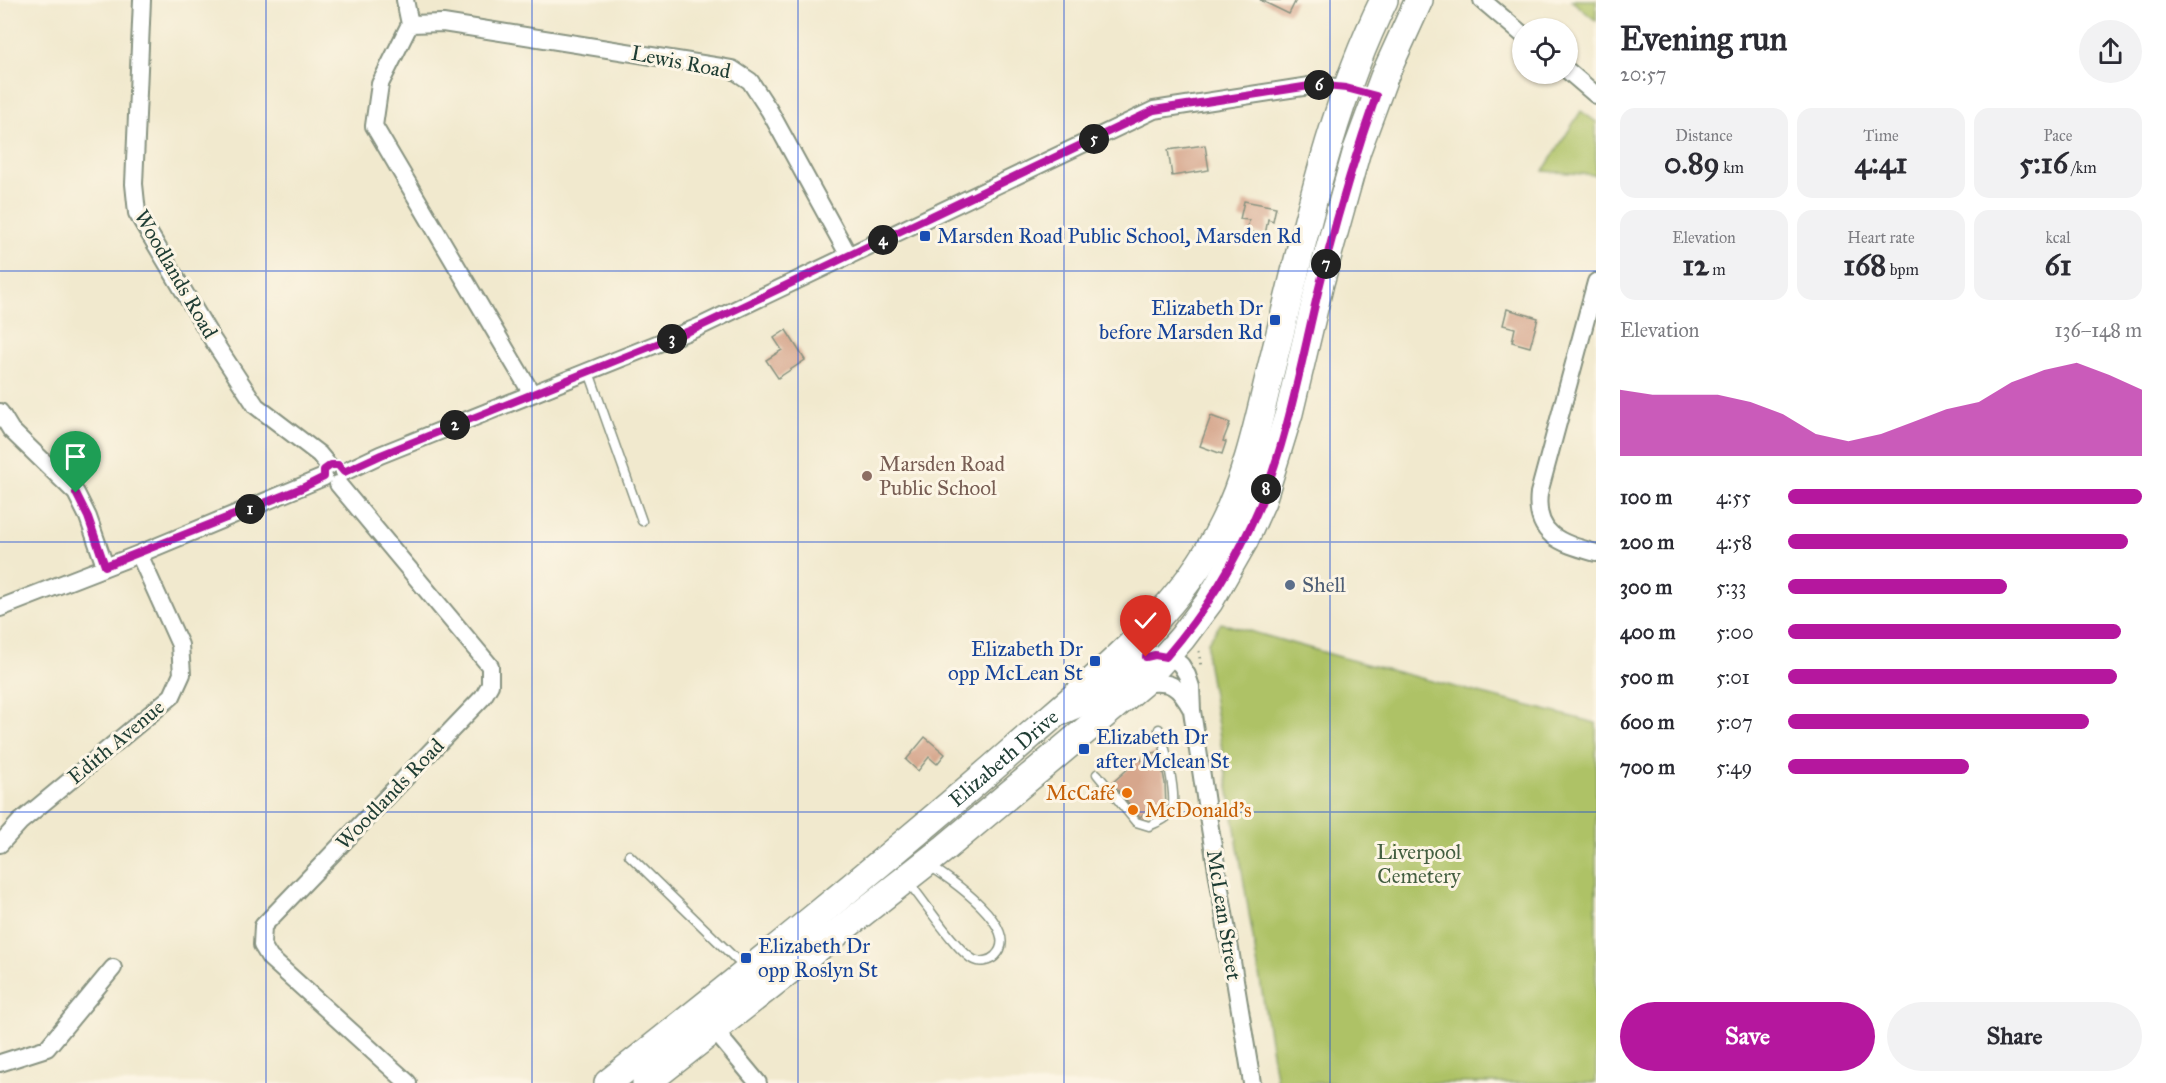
<!DOCTYPE html>
<html lang="en">
<head>
<meta charset="utf-8">
<style>
  :root { --surface:#fff; --page:#f2f2f3; --text:#2b2b33; --muted:#7c7c81; --accent:#b5179e }
  body { margin:0; font-family:"IM FELL Great Primer",serif; background:var(--page); color:var(--text); height:100vh; display:flex; flex-direction:column; font-size:22px; white-space:nowrap }
  * { box-sizing:border-box; margin:0 }
  p { font-size:20px; color:var(--muted) }
  .icon { flex:none; width:33px; height:33px; fill:none; stroke:currentColor; stroke-width:2; stroke-linecap:round; stroke-linejoin:round }
  .map { position:relative; flex:1; overflow:hidden }
  .panel { display:flex; flex-direction:column; background:var(--surface); width:570px }
  .panel>* { flex:none }
  .buttons { position:absolute; left:1512px; top:18px; display:grid; gap:12px }
  .buttons a { display:grid; place-items:center; width:66px; height:66px; border-radius:50%; background:var(--surface); box-shadow:0 2px 4px #0004; font-size:30px }
  .pin { position:absolute; display:grid; place-items:center; width:51px; height:51px; color:#fff; margin:-62px -26px; border-radius:50% 50% 50% 0; rotate:-45deg; box-shadow:0 0 6px #0007 }
  .pin .icon { rotate:45deg }
  .km { position:absolute; width:30px; height:30px; margin:-15px; border-radius:50%; background:#222; color:#fff; font-size:16px; line-height:30px; text-align:center }
  .round { display:grid; place-items:center; flex:none; width:63px; height:63px; border-radius:32px; background:var(--page) }
  .head { display:flex; align-items:center; justify-content:space-between; height:102px; padding:0 24px }
  h1 { font-size:33px; font-weight:700; line-height:45px }
  .stats { display:grid; grid-template-columns:repeat(3,1fr); gap:9px; height:102px; padding:6px 24px }
  .stats div { display:grid; align-content:center; border-radius:15px; background:var(--page); text-align:center }
  .stats b { font-size:30px; font-weight:700 }
  .stats small { font-size:16px; font-weight:400 }
  .stats p { font-size:16px }
  .chart { height:168px; padding:12px 24px }
  .chart p { display:flex; justify-content:space-between }
  .chart svg { width:100%; height:108px; margin-top:6px; fill:var(--accent); opacity:.7 }
  .button { display:flex; gap:12px; margin-top:auto; padding:12px 24px }
  .button a { flex:1; height:69px; border-radius:36px; background:var(--accent); color:#fff; font-size:24px; font-weight:700; line-height:69px; text-align:center }
  .button a+a { background:var(--page); color:var(--text) }
  ul { padding:0 24px; list-style:none; font-size:20px }
  li { display:grid; grid-template-columns:96px 72px 1fr; align-items:center; height:45px }
  li i { height:15px; border-radius:8px; background:var(--accent) }
  main { display:flex; flex:1; min-height:0 }
  .map>svg:first-child { display:block }
  .green { fill:#aec266; stroke:#66804d; stroke-width:1.5 }
  .building { fill:#d6a68c }
  .lines { fill:none; stroke-linecap:round; stroke-linejoin:round }
  .lane-casing { stroke:#889381; stroke-width:11 }
  .street-casing { stroke:#889381; stroke-width:20 }
  .primary-casing { stroke:#889381; stroke-width:30 }
  .path { stroke:#889381; stroke-width:3; stroke-dasharray:1.5 4.5; stroke-linecap:butt }
  .lane { stroke:#fff; stroke-width:8 }
  .street { stroke:#fff; stroke-width:16 }
  .primary { stroke:#fff; stroke-width:27 }
  .route-casing { stroke:#fff; stroke-width:12 }
  .route { stroke:#b5179e; stroke-width:8 }
  .grid { fill:none; stroke:#1d4ed8; stroke-width:1.5; stroke-opacity:0.55 }
  .transit-dot { fill:#1a4fb4; stroke:#fcf5e5; stroke-width:2 }
  .education-dot { fill:#8d6e63; stroke:#fcf5e5; stroke-width:2 }
  .service-dot { fill:#5c6f8a; stroke:#fcf5e5; stroke-width:2 }
  .food-dot { fill:#e8710a; stroke:#fcf5e5; stroke-width:2 }
  .labels { text-anchor:middle; dominant-baseline:central; stroke-width:6; stroke-linejoin:round; paint-order:stroke }
  .street-label { font-size:21px; fill:#1f3d34; stroke:#fcf5e5 }
  .transit-label { font-size:21px; fill:#164399; stroke:#fcf5e5; text-anchor:start }
  .education-label { font-size:21px; fill:#785e54; stroke:#fcf5e5; text-anchor:start }
  .service-label { font-size:21px; fill:#4e5e75; stroke:#fcf5e5; text-anchor:start }
  .food-label { font-size:21px; fill:#c56008; stroke:#fcf5e5; text-anchor:end }
  .park-label { font-size:21px; fill:#435e40; stroke:#fcf5e5 }
</style>
</head>
<body>
<main>
<div class="map">
<svg width="1596" height="1083" viewBox="0 0 1596 1083">
  <rect width="100%" height="100%" fill="#fcf5e5"/>
  <filter id="ink" filterUnits="userSpaceOnUse"><feTurbulence type="fractalNoise" baseFrequency=".0167" numOctaves="2"/><feDisplacementMap in="SourceGraphic" scale="12" xChannelSelector="R" yChannelSelector="G"/><feConvolveMatrix kernelMatrix="1 2 1 2 8 2 1 2 1" color-interpolation-filters="sRGB"/></filter>
  <filter id="wash" filterUnits="userSpaceOnUse"><feTurbulence type="fractalNoise" baseFrequency=".008" numOctaves="4" result="noise"/><feDisplacementMap in="SourceGraphic" scale="24" xChannelSelector="R" yChannelSelector="G"/><feGaussianBlur stdDeviation="1.35" result="paint"/><feColorMatrix in="noise" values="0 0 0 0 0 0 0 0 0 0 0 0 0 0 0 0 0 1.4 0 .05"/><feComposite in="paint" operator="in"/></filter>
  <g filter="url(#wash)">
    <rect width="100%" height="100%" fill="#f1e9ce"/>
    <path class="green" d="M 1571,0 L 1596,0 L 1596,21 Z
      M 1581,111 L 1596,122 L 1596,175 L 1543,171 Z
      M 1221,623 L 1358,662 L 1596,723 L 1596,1083 L 1277,1083 L 1207,659 L 1208,642 Z"/>
    <g id="blocks">
      <path class="building" d="M 1260,0 L 1296,0 L 1289,14 Z
        M 1205,145 L 1209,170 L 1172,176 L 1168,150 Z
        M 1244,201 L 1276,207 L 1273,221 L 1268,219 L 1265,235 L 1247,231 L 1249,220 L 1240,219 Z
        M 1507,309 L 1538,318 L 1530,347 L 1512,342 L 1515,328 L 1503,325 Z
        M 786,330 L 805,360 L 778,378 L 766,360 L 782,350 L 774,338 Z
        M 1211,416 L 1230,423 L 1223,441 L 1226,442 L 1222,454 L 1200,446 Z
        M 925,737 L 945,754 L 937,764 L 929,757 L 918,771 L 906,760 Z
        M 1159,752 L 1165,783 L 1166,808 L 1165,809 L 1153,806 L 1140,817 L 1112,783 L 1140,758 L 1142,761 L 1152,753 Z"/>
    </g>
  </g>
  <g filter="url(#ink)">
    <use href="#blocks" fill-opacity="0" stroke="#889381" stroke-width="1.5"/>
    <g class="lines">
      <defs>
        <path id="lane" d="M 589,372 L 642,521
          M 1097,774 L 1136,822 L 1149,826 C 1157,822 1168,819 1172,810 C 1177,794 1165,746 1159,729
          M 629,855 L 746,969
          M 908,882 C 923,899 956,951 974,960 C 980,963 990,961 995,956 C 1024,929 948,877 928,865"/>
        <path id="street" d="M 142,0 L 134,184 L 137,213 L 143,223 L 214,342 L 256,406 L 319,454 L 329,466
          M 405,0 L 410,24 L 380,84 L 374,126 L 532,394
          M 1482,0 L 1522,34
          M 410,24 L 443,23 L 721,67 L 732,69 L 750,81 L 769,110 L 849,256
          M 1568,71 L 1596,95
          M 1596,282 L 1539,493 C 1534,536 1561,543 1596,553
          M 0,412 L 11,430 L 76,493 L 88,517 L 105,566
          M 344,472 L 380,455 L 699,327 L 1154,110 L 1316,85 L 1346,88
          M 338,484 L 490,666 L 490,685 L 483,697 L 263,926 L 262,945 L 270,958 L 408,1083
          M 0,608 L 139,554 L 324,477
          M 1141,684 C 1170,680 1178,684 1192,710
          M 1063,716 L 1084,707 L 1139,659 L 1155,655 L 1174,659 L 1181,665 L 1187,675 L 1191,687 L 1192,711 L 1208,816 L 1252,1083
          M 0,844 L 20,822 L 172,696 L 182,674 L 180,645 L 139,554
          M 714,1030 L 758,1083
          M 0,1063 L 47,1048 L 113,968"/>
        <g id="primary">
          <path id="s1" d="M 608,1083 C 744,975 880,866 1011,752 C 1086,686 1179,615 1223,524 C 1248,474 1259,418 1272,365 C 1304,241 1327,116 1384,0"/>
          <path d="M 646,1083 L 945,848 L 1141,684 L 1182,638 L 1209,602 L 1244,541 L 1262,501 L 1289,413 L 1320,283 L 1357,150 L 1384,77 L 1419,0"/>
        </g>
      </defs>
      <use href="#lane" class="lane-casing"/>
      <use href="#street" class="street-casing"/>
      <use href="#primary" class="primary-casing"/>
      <path class="path" d="M 1199,651 L 1201,668"/>
      <use href="#lane" class="lane"/>
      <use href="#street" class="street"/>
      <use href="#primary" class="primary"/>
    </g>
  </g>
  <g class="lines" filter="url(#ink)">
    <defs>
      <path id="route" d="M 76,493 L 88,517 L 105,566 L 302,488 L 324,477 L 324,470 L 331,465 L 338,465 L 344,472 L 381,455 L 699,327 L 1154,110 L 1316,85 L 1346,88 L 1376,96 C 1354,158 1336,220 1320,284 C 1302,357 1289,434 1261,503 C 1237,560 1206,611 1166,657 L 1155,655 L 1146,657"/>
    </defs>
    <use href="#route" class="route-casing"/>
    <use href="#route" class="route"/>
  </g>
  <path class="grid" d="M 266,0 L 266,1083M 532,0 L 532,1083M 798,0 L 798,1083M 1064,0 L 1064,1083M 1330,0 L 1330,1083M 0,271 L 1596,271M 0,542 L 1596,542M 0,812 L 1596,812"/>
  <g class="transit-dot">
    <rect x="919" y="230" width="12" height="12" rx="3"/>
    <rect x="1269" y="314" width="12" height="12" rx="3"/>
    <rect x="1089" y="655" width="12" height="12" rx="3"/>
    <rect x="1078" y="743" width="12" height="12" rx="3"/>
    <rect x="740" y="952" width="12" height="12" rx="3"/>
  </g>
  <circle class="education-dot" cx="867" cy="476" r="6"/>
  <circle class="service-dot" cx="1290" cy="585" r="6"/>
  <g class="food-dot">
    <circle cx="1127" cy="793" r="6"/>
    <circle cx="1133" cy="810" r="6"/>
  </g>
  <g class="labels">
    <g class="street-label">
      <text transform="translate(681 62) rotate(11)">Lewis Road</text>
      <text transform="translate(176 274) rotate(60)">Woodlands Road</text>
      <text transform="translate(116 742) rotate(-40)">Edith Avenue</text>
      <text stroke="none"><textPath href="#s1" startOffset="512">Elizabeth Drive</textPath></text>
      <text transform="translate(390 794) rotate(-46)">Woodlands Road</text>
      <text transform="translate(1224 915) rotate(81)">McLean Street</text>
    </g>
    <g class="transit-label">
      <text x="937" y="236">Marsden Road Public School, Marsden Rd</text>
      <text x="1263" y="308" text-anchor="end">Elizabeth Dr<tspan x="1263" dy="24">before Marsden Rd</tspan></text>
      <text x="1083" y="649" text-anchor="end">Elizabeth Dr<tspan x="1083" dy="24">opp McLean St</tspan></text>
      <text x="1096" y="737">Elizabeth Dr<tspan x="1096" dy="24">after Mclean St</tspan></text>
      <text x="758" y="946">Elizabeth Dr<tspan x="758" dy="24">opp Roslyn St</tspan></text>
    </g>
    <g class="education-label">
      <text x="879" y="464">Marsden Road<tspan x="879" dy="24">Public School</tspan></text>
    </g>
    <g class="service-label">
      <text x="1302" y="585">Shell</text>
    </g>
    <g class="food-label">
      <text x="1115" y="793">McCafé</text>
      <text x="1145" y="810" text-anchor="start">McDonald's</text>
    </g>
    <g class="park-label">
      <text x="1419" y="852">Liverpool<tspan x="1419" dy="24">Cemetery</tspan></text>
    </g>
  </g>
</svg>
<div class="buttons">
<a><svg class="icon" aria-label="locate" viewBox="0 0 24 24"><circle cx="12" cy="12" r="6"/><path d="M12 2v4M12 18v4M2 12h4M18 12h4"/></svg></a>
</div>
<div class="pin" style="left:76px;top:493px;background:#1e9e55"><svg class="icon" aria-label="arrive" viewBox="0 0 24 24"><path d="M6 21V4h12l-3 4 3 4H6"/></svg></div>
<div class="pin" style="left:1146px;top:657px;background:#d93025"><svg class="icon" aria-label="check" viewBox="0 0 24 24"><path d="M5 12l5 5 9-10"/></svg></div>
<b class="km" style="left:250px;top:509px">1</b>
<b class="km" style="left:455px;top:425px">2</b>
<b class="km" style="left:672px;top:339px">3</b>
<b class="km" style="left:883px;top:240px">4</b>
<b class="km" style="left:1094px;top:139px">5</b>
<b class="km" style="left:1319px;top:85px">6</b>
<b class="km" style="left:1326px;top:264px">7</b>
<b class="km" style="left:1266px;top:489px">8</b>
</div>
<section class="panel">
<div class="head"><div><h1>Evening run</h1><p>20:57</p></div><a class="round"><svg class="icon" aria-label="share" viewBox="0 0 24 24"><path d="M12 15V3M7 8l5-5 5 5M5 13v7h14v-7"/></svg></a></div>
<div class="stats">
<div><p>Distance</p><b>0.89<small> km</small></b></div>
<div><p>Time</p><b>4:41</b></div>
<div><p>Pace</p><b>5:16<small> /km</small></b></div>
</div>
<div class="stats">
<div><p>Elevation</p><b>12<small> m</small></b></div>
<div><p>Heart rate</p><b>168<small> bpm</small></b></div>
<div><p>kcal</p><b>61</b></div>
</div>
<div class="chart"><p><span>Elevation</span>136–148 m</p>
<svg viewBox="0 0 160 44" preserveAspectRatio="none"><path d="M0 44V17L10 19L20 19L30 19L40 22L50 27L60 35L70 38L80 35L90 30L100 25L110 22L120 14L130 9L140 6L150 11L160 17V44z"/></svg>
</div>
<ul>
<li><b>100 m</b>4:55<i style="width:100%"></i></li>
<li><b>200 m</b>4:58<i style="width:96%"></i></li>
<li><b>300 m</b>5:33<i style="width:62%"></i></li>
<li><b>400 m</b>5:00<i style="width:94%"></i></li>
<li><b>500 m</b>5:01<i style="width:93%"></i></li>
<li><b>600 m</b>5:07<i style="width:85%"></i></li>
<li><b>700 m</b>5:49<i style="width:51%"></i></li>
</ul>
<div class="button"><a>Save</a><a>Share</a></div>
</section>
</main>
</body>
</html>
